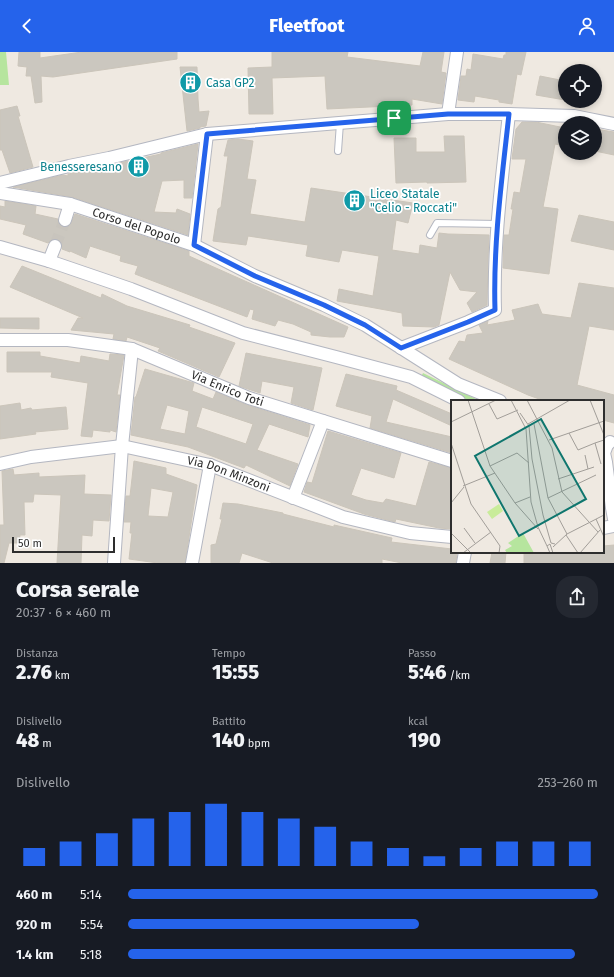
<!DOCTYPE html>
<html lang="it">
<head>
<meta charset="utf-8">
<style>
  :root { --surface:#171b24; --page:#242831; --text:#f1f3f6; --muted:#9ea1a6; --accent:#2563eb }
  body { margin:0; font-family:"Fira Sans",sans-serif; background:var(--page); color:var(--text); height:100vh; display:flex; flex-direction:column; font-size:15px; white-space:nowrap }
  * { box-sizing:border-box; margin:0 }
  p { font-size:13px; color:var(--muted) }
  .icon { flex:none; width:22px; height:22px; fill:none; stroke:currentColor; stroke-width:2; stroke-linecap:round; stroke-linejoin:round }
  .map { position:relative; height:511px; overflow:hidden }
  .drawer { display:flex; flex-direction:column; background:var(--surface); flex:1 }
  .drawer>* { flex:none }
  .fabs { position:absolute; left:558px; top:12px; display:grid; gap:8px }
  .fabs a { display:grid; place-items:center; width:44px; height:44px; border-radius:50%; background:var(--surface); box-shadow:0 2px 6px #0003; font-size:20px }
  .scale { position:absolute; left:12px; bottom:10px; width:103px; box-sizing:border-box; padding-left:4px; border:2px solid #2e2e2e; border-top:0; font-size:11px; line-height:14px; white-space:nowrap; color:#2e2e2e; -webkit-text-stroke:3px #fff; paint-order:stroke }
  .pin { position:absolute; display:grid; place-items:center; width:34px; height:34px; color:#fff; margin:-17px; border-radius:8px; box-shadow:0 2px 6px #0006 }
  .round { display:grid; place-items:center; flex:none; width:42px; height:42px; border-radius:16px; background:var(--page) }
  .summary { display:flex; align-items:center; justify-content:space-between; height:68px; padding:0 16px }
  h1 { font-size:22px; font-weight:800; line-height:30px }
  .stats { display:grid; grid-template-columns:repeat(3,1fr); gap:6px; height:68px; padding:4px 16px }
  .stats div { display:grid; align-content:center }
  .stats b { font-size:20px; font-weight:800 }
  .stats small { font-size:11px; font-weight:400 }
  .stats p { font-size:11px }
  .chart { height:112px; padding:8px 16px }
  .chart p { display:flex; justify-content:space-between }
  .chart svg { width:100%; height:72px; margin-top:4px; stroke:var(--accent); stroke-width:6 }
  ul { padding:0 16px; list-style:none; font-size:13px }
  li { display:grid; grid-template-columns:64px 48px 1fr; align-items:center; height:30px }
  li i { height:10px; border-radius:5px; background:var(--accent) }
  header { display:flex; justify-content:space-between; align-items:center; height:52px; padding:0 16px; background:var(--accent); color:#fff; font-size:18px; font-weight:800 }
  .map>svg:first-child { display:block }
  .green { fill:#b6e59e }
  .building { fill:#cbc7bf; stroke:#cbc5ba; fill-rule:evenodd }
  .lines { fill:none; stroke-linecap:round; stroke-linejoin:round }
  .street-tunnel { stroke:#c8c4bd; stroke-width:12; stroke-dasharray:12 6; stroke-linecap:butt }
  .lane-casing { stroke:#b4b7c1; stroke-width:8 }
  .street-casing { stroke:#b4b7c1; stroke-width:14 }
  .lane { stroke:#fff; stroke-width:6 }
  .street { stroke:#fff; stroke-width:12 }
  .route-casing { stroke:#fff; stroke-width:8 }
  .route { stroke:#2563eb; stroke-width:5 }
  .labels { text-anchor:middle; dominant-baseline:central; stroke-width:3.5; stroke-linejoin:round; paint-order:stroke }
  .culture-label { font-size:12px; fill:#0d838f; stroke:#fff; text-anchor:start }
  .street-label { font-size:12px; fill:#2e2e2e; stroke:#fff }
  .inset-road { fill:none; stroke:#a29e99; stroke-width:1 }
  .view { fill:#0f766e; fill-opacity:0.15; stroke:#0f766e; stroke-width:2 }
  .inset-edge { fill:none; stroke:#2e2e2e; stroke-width:2 }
</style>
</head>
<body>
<header><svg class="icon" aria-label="back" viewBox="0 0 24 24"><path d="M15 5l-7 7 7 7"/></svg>Fleetfoot<svg class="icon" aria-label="person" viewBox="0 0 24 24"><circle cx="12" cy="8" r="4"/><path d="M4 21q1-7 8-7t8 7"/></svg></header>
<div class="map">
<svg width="614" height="511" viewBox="0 0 614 511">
  <rect width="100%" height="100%" fill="#efe9e1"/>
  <path class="green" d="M 0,0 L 6,0 L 9,33 L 0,33 Z
    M 423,321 L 478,348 L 477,349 L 470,349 L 421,325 Z"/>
  <path class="building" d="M 19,0 L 40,0 L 40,6 L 82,0 L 177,0 L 177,7 L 53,25 L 41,24 L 42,50 L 35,51 L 31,24 L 26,24 L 27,15 L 18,14 Z
    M 272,0 L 348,0 L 347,5 L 420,14 L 423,0 L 444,0 L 441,20 L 446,21 L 442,52 L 412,47 L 412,53 L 327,57 L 325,24 L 272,26 L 273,62 L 249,62 L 248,16 L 272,15 Z
    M 506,0 L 526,0 L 521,23 L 517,22 L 512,52 L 499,50 L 499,48 L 475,44 L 474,50 L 458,48 L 461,24 L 466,24 L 467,17 L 471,18 L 473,2 L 503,7 L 504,3 L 506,3 Z
    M 180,15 L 197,15 L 198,47 L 199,60 L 209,59 L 206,74 L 200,75 L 200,76 L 187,79 Z
    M 540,24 L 565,29 L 565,48 L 536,43 Z
    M 17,54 L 20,64 L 18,64 L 33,115 L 10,121 L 2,98 L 0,98 L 0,58 Z
    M 522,70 L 536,70 L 565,76 L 565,94 L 555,92 L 543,155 L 558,157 L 549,222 L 503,216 L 504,183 L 509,183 L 513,157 L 511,157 L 514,140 L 520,141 L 526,107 L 512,107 L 516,77 Z
    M 595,77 L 614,80 L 614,103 L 595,99 Z
    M 444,84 L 464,84 L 466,130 L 427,131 L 427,130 L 396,131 L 394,86 L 416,86 L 416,100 L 445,100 Z
    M 238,87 L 253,89 L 247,127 L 256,128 L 250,162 L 305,170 L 311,136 L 413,151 L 408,171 L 396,168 L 392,198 L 419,202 L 420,193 L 437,196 L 439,181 L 448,182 L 489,183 L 488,208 L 487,253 L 472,260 L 467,251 L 477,240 L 460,238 L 450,220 L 439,273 L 434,275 L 403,274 L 402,261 L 337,249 L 339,237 L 373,244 L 379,204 L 342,198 L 339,210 L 306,204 L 308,193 L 248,184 L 246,193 L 213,189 L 218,157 L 221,155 L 228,104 L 224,104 L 228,88 Z
    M 198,92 L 192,146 L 184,146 L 184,128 L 162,129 L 154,160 L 176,161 L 177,157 L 190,162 L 188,183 L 72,145 L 13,135 L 63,123 L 68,124 L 68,122 L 89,118 L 100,119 L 100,115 L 161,102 L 161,101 Z
    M 5,149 L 36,154 L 35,162 L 58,167 L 58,170 L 59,173 L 63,175 L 67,175 L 70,173 L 75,162 L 189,199 L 189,204 L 348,275 L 344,285 L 330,285 L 311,283 L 311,280 L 293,272 L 278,268 L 275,274 L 252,267 L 254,258 L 250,257 L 247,265 L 135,222 L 138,214 L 120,209 L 121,204 L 90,194 L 86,206 L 70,199 L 70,200 L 62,197 L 62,193 L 61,190 L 57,187 L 54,187 L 51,188 L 48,191 L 23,182 L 26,173 L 0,167 L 0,154 L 5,155 Z
    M 579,163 L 614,170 L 614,198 L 571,189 Z
    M 22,214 L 101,246 L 102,242 L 127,254 L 190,273 L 189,275 L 235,291 L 219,325 L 158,299 L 160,296 L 127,285 L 126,289 L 113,287 L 114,282 L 71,278 L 78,266 L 83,266 L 10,235 Z
    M 579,231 L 614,236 L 614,278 L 589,274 L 577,333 L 614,343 L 614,371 L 603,368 L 603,349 L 545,349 L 528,343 L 449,307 L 459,289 L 465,290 L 467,283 L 483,281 L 479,273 L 488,269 L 487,273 L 515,268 L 512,258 L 538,252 L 542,262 L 571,266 Z
    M 0,266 L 39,266 L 39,277 L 0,276 Z
    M 7,300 L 40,300 L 40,304 L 80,311 L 81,304 L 109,309 L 110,302 L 124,303 L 117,343 L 120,343 L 116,380 L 110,378 L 110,380 L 93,378 L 92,385 L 81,384 L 88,331 L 51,325 L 52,320 L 7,320 Z
    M 246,301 L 322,316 L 313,358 L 291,351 L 294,335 L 262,329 L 260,341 L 239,334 Z
    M 145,317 L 194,331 L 192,339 L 213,347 L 216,340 L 247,353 L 310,373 L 308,385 L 269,372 L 257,398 L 298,412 L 290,434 L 246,413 L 244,416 L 188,395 L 131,383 L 135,345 L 136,345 ZM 167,353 L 189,359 L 185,382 L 160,377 ZM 202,355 L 253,372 L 246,392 L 196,375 Z
    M 346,322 L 397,334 L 396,338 L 452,362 L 452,374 L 393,347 L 386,370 L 452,385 L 452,401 L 370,376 L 372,364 L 336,354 Z
    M 20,351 L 21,358 L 31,356 L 32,358 L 66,355 L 68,377 L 35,380 L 36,382 L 0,387 L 0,354 Z
    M 328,379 L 401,401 L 394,426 L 361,416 L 351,443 L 366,448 L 383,451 L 386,447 L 416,454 L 429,410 L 452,416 L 452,477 L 439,476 L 396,467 L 395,470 L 364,462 L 304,440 L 307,430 L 312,431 Z
    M 134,409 L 166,416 L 166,422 L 197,433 L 185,511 L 158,511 L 129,507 L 132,481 L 130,481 L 131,470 L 124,470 L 126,444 L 130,444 ZM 151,436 L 173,440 L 168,465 L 148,464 Z
    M 13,417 L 14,423 L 39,421 L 39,425 L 85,423 L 84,442 L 111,443 L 109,469 L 93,468 L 92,484 L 82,483 L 81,511 L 57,511 L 61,443 L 34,442 L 33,450 L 24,450 L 25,483 L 20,483 L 19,491 L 9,491 L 4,511 L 0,511 L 0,473 L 4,473 L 2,419 Z
    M 223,451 L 238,452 L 283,461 L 283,462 L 334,475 L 334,473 L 392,486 L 391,490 L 452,497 L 452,500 L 457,500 L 456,511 L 402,511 L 382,507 L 382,511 L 273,511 L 242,501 L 239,511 L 211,511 L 211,493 L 216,492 L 222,467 L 220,467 Z
    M 614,493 L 614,511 L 524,511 L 524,502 L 561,500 L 603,500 L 603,494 Z
    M 492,500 L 506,500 L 505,511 L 490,511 Z"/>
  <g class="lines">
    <path class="street-tunnel" d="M 55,194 L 65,168"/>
    <defs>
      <path id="lane" d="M 338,99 L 340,71
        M 430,183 L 437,171 L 498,172"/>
      <g id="street">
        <path d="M 448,62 L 457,0"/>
        <path d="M 0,131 L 69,114 L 109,106 L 207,82 L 448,62 L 509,62 L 574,64 L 614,72"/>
        <path id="s1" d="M 0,141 L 70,152 L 194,193 L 255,224 L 324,253 L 365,273 L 458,332 L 500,349"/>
        <path d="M 65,168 L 70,152"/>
        <path d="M 194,193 L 207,82"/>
        <path d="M 0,195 L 49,209 L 131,237 L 243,281 L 336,305 L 411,325 L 459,349"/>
        <path d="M 49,209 L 55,194"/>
        <path id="s2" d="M 0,288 L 68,288 L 132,297 L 249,346 L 452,409"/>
        <path d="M 401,296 L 468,270 L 495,258 C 493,192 502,126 509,62"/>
        <path d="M 610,390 L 607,393 L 604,401 L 606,410 L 612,456 L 614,467"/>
        <path id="s3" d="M 0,412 L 31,405 L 122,394 L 210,413 L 343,465 L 410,481 L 452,485"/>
        <path d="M 293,446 L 323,369"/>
        <path d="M 603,476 L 614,474"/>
        <path d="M 114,511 L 122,394 L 132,297"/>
        <path d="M 192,511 L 210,413"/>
        <path d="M 463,511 L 465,500"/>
      </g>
    </defs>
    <use href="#lane" class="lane-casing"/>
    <use href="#street" class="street-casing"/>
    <use href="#lane" class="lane"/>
    <use href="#street" class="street"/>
  </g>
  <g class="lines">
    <defs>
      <path id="route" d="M 448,62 L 509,62 C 502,126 493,192 495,258 L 468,270 L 401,296 L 365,273 L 324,253 L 255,224 L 194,193 L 207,82 Z"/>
    </defs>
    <use href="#route" class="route-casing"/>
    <use href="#route" class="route"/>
  </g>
  <defs>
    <symbol id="building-disc" viewBox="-11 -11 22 22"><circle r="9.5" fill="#0f9aa8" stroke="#fff"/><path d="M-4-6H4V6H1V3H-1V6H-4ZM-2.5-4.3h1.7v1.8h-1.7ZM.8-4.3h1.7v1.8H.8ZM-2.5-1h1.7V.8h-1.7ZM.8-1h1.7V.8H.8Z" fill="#fff"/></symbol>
  </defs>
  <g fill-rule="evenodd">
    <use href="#building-disc" x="178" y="18" width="25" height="25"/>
    <use href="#building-disc" x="126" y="102" width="25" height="25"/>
    <use href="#building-disc" x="342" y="136" width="25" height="25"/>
  </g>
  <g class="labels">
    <g class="culture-label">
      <text x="206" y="31">Casa GP2</text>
      <text x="122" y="115" text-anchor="end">Benesseresano</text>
      <text x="370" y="142">Liceo Statale<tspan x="370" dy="14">"Celio - Roccati"</tspan></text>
    </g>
    <g class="street-label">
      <text stroke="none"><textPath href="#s1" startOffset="141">Corso del Popolo</textPath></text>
      <text stroke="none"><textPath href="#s2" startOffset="236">Via Enrico Toti</textPath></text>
      <text stroke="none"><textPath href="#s3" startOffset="234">Via Don Minzoni</textPath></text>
    </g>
  </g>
  <g transform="translate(451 348)">
    <rect width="153" height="153" fill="#efe9e1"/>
    <path d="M 72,133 L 83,153 L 56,153 L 54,150 L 61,146 L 57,143 Z" fill="#b6e59e"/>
    <path d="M 48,104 L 52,111 L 41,119 L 36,112 Z" fill="#c9ec9a"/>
    <path class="inset-road" d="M 17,0 L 39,66 L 64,103 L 87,129M 60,0 L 75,29 L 80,102 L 87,127 L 96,146M 76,0 L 101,48 L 111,92 L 147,132M 139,0 L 153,35M 38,4 L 46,19 L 67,10M 69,13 L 78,26 L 81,59 L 92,115 L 100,143 L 104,144M 0,22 L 45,0M 77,24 L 119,0M 83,24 L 97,98 L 116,134M 118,33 L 127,50M 98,40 L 153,21M 0,43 L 20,104 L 49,146 L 48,153M 127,50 L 144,43M 134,55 L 137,69M 150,64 L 144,43 L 153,40M 39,66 L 66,53 L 78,63M 107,79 L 143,67M 12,86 L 44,73M 97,98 L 145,75M 0,103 L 13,87M 64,103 L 79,97M 145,119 L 153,137M 13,128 L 24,143M 0,133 L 20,153M 115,135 L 127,153M 102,147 L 116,134 L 153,115M 12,153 L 40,132M 99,153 L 96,146 L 99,144 L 102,153M 129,153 L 149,130"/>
    <path class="view" d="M 90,19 L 135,99 L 68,136 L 24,56 Z"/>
    <rect width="153" height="153" class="inset-edge"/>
  </g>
</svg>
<div class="fabs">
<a><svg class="icon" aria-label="locate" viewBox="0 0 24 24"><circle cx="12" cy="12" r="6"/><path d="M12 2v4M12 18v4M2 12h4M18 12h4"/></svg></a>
<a><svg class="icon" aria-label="layers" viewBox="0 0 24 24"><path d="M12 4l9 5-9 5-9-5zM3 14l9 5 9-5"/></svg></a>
</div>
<div class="scale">50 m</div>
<div class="pin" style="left:394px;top:66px;background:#1e9e55"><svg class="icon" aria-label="arrive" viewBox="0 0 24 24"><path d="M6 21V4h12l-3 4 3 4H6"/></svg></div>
</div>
<section class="drawer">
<div class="summary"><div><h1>Corsa serale</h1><p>20:37 · 6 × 460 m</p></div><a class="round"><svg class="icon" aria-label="share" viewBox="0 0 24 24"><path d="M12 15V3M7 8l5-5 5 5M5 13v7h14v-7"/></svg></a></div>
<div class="stats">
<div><p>Distanza</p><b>2.76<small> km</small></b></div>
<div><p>Tempo</p><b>15:55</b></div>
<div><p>Passo</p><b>5:46<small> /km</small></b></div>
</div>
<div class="stats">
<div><p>Dislivello</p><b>48<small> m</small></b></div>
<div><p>Battito</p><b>140<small> bpm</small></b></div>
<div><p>kcal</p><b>190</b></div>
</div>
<div class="chart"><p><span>Dislivello</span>253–260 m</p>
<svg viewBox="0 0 160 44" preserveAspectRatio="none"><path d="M5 44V33M15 44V29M25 44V24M35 44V15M45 44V11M55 44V6M65 44V11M75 44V15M85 44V20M95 44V29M105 44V33M115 44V38M125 44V33M135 44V29M145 44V29M155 44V29"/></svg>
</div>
<ul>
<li><b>460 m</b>5:14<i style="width:100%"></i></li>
<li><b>920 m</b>5:54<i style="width:62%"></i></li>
<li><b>1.4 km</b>5:18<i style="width:95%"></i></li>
</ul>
</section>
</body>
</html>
